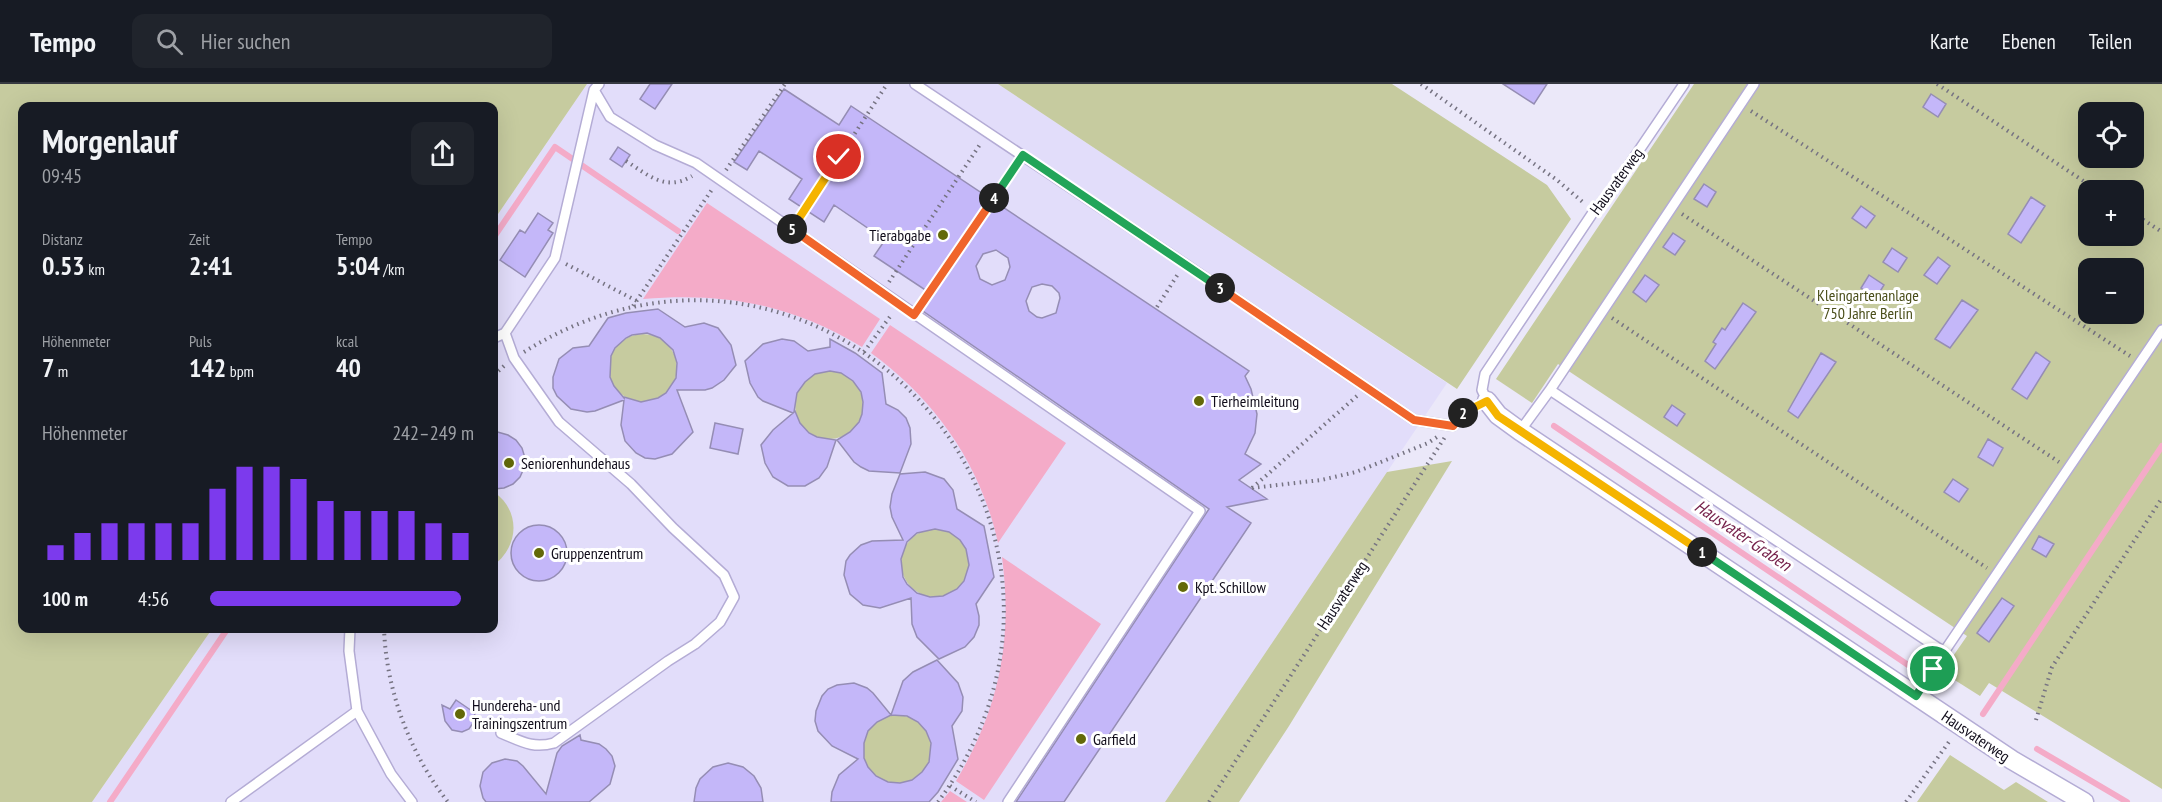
<!DOCTYPE html>
<html lang="de">
<head>
<meta charset="utf-8">
<style>
  :root { --surface:#171b24; --page:#20242c; --text:#f1f3f6; --muted:#9ea1a6; --line:#363941; --accent:#7c3aed }
  body { margin:0; font-family:"PT Sans Narrow",sans-serif; background:var(--page); color:var(--text); height:100vh; display:flex; flex-direction:column; font-size:22px; white-space:nowrap }
  * { box-sizing:border-box; margin:0 }
  p { font-size:20px; color:var(--muted) }
  .icon { flex:none; width:33px; height:33px; fill:none; stroke:currentColor; stroke-width:2; stroke-linecap:round; stroke-linejoin:round }
  .map { position:relative; flex:1; overflow:hidden }
  .panel { position:absolute; left:18px; top:18px; width:480px; height:531px; display:flex; flex-direction:column; background:var(--surface); border-radius:12px; box-shadow:0 6px 24px #0002 }
  .panel>* { flex:none }
  .tools { position:absolute; left:2078px; top:18px; display:grid; gap:12px }
  .tools a { display:grid; place-items:center; width:66px; height:66px; border-radius:12px; background:var(--surface); box-shadow:0 6px 24px #0002; font-size:30px }
  .pin { position:absolute; display:grid; place-items:center; width:51px; height:51px; color:#fff; margin:-26px; border:3px solid #fff; border-radius:50%; box-shadow:0 2px 6px #0007 }
  .km { position:absolute; width:30px; height:30px; margin:-15px; border-radius:50%; background:#222; color:#fff; font-size:16px; line-height:30px; text-align:center }
  .round { display:grid; place-items:center; flex:none; width:63px; height:63px; border-radius:12px; background:var(--page) }
  .head { display:flex; align-items:center; justify-content:space-between; height:102px; padding:0 24px }
  h1 { font-size:33px; font-weight:700; line-height:45px }
  .stats { display:grid; grid-template-columns:repeat(3,1fr); gap:9px; height:102px; padding:6px 24px }
  .stats div { display:grid; align-content:center }
  .stats b { font-size:26px; font-weight:700 }
  .stats small { font-size:16px; font-weight:400 }
  .stats p { font-size:16px }
  .chart { height:168px; padding:12px 24px }
  .chart p { display:flex; justify-content:space-between }
  .chart svg { width:100%; height:108px; margin-top:6px; stroke:var(--accent); stroke-width:6 }
  ul { padding:0 24px; list-style:none; font-size:20px }
  li { display:grid; grid-template-columns:96px 72px 1fr; align-items:center; height:45px }
  li i { height:15px; border-radius:8px; background:var(--accent) }
  header { display:flex; align-items:center; gap:36px; box-sizing:border-box; height:84px; padding:0 30px; background:var(--surface); border-bottom:2px solid var(--line) }
  header strong { font-size:28px }
  nav { display:flex; gap:33px; margin-inline-start:auto; font-size:21px }
  .search { width:420px; height:54px; background:var(--page); display:flex; align-items:center; gap:15px; box-sizing:border-box; padding:0 21px; border-radius:12px; color:var(--muted); font-size:22px }
  .map>svg:first-child { display:block }
  .built { fill:#e2ddfa }
  .green { fill:#c6cb9f; fill-rule:evenodd }
  .water { fill:#f4abc8 }
  .lines { fill:none; stroke-linecap:round; stroke-linejoin:round }
  .stream { stroke:#f4abc8; stroke-width:6 }
  .building { fill:#c4b7f9; stroke:#958db4; stroke-width:1.5; fill-rule:evenodd }
  .lane-casing { stroke:#b4acd5; stroke-width:12 }
  .street-casing { stroke:#b4acd5; stroke-width:21 }
  .path { stroke:#767382; stroke-width:4; stroke-dasharray:1.5 4.5; stroke-linecap:butt }
  .lane { stroke:#fff; stroke-width:9 }
  .street { stroke:#fff; stroke-width:18 }
  .split-1-casing { stroke:#fff; stroke-width:12 }
  .split-2-casing { stroke:#fff; stroke-width:12 }
  .split-3-casing { stroke:#fff; stroke-width:12 }
  .split-4-casing { stroke:#fff; stroke-width:12 }
  .split-5-casing { stroke:#fff; stroke-width:12 }
  .split-6-casing { stroke:#fff; stroke-width:12 }
  .split-1 { stroke:#22a559; stroke-width:8 }
  .split-2 { stroke:#f5b400; stroke-width:8 }
  .split-3 { stroke:#f0652b; stroke-width:8 }
  .split-4 { stroke:#22a559; stroke-width:8 }
  .split-5 { stroke:#f0652b; stroke-width:8 }
  .split-6 { stroke:#f5b400; stroke-width:8 }
  .poi-dot { fill:#636909; stroke:#fff; stroke-width:2 }
  .labels { text-anchor:middle; dominant-baseline:central; stroke-width:6; stroke-linejoin:round; paint-order:stroke }
  .street-label { font-size:16px; fill:#100c1a; stroke:#fff }
  .poi-label { font-size:16px; fill:#100c1a; stroke:#fff; text-anchor:start }
  .park-label { font-size:16px; fill:#4a4e1a; stroke:#fff }
  .water-label { font-size:18px; font-style:italic; fill:#77244d; stroke:#fff }
</style>
</head>
<body>
<header>
<strong>Tempo</strong>
<div class="search"><svg class="icon" aria-label="search" viewBox="0 0 24 24"><circle cx="10" cy="10" r="6"/><path d="M15 15l6 6"/></svg>Hier suchen</div>
<nav><a>Karte</a><a>Ebenen</a><a>Teilen</a></nav>
</header>
<div class="map">
<svg width="2162" height="718" viewBox="0 0 2162 718">
  <rect width="100%" height="100%" fill="#ebe8f9"/>
  <path class="built" d="M 587,0 L 998,0 L 1447,299 L 1165,718 L 92,718 L 212,545 L 494,544 L 494,136 Z"/>
  <path class="green" d="M 0,0 L 587,0 L 494,136 L 494,22 L 22,22 L 22,544 L 212,545 L 92,718 L 0,718 Z
    M 998,0 L 1392,0 L 1547,101 L 1571,135 L 1457,305 Z
    M 1694,0 L 2162,0 L 2162,705 L 1989,599 L 1980,612 L 1942,588 L 1967,552 L 1558,280 L 1532,319 L 1496,295 ZM 2088,28 L 2133,28 L 2133,74 L 2088,74 ZM 2088,106 L 2133,106 L 2133,152 L 2088,152 ZM 2088,184 L 2133,184 L 2133,230 L 2088,230 Z
    M609 284a34 34 0 1 1 68 0a34 34 0 1 1-68 0Z
    M795 321a34 34 0 1 1 68 0a34 34 0 1 1-68 0Z
    M 1452,377 L 1289,642 L 1239,718 L 1165,718 L 1387,388 Z
    M 494,408 C 521,427 519,462 494,481 Z
    M901 479a34 34 0 1 1 68 0a34 34 0 1 1-68 0Z
    M863 665a34 34 0 1 1 68 0a34 34 0 1 1-68 0Z
    M 1950,671 L 2004,706 L 2016,698 L 2048,718 L 1917,718 Z"/>
  <path class="water" d="M 707,119 L 880,235 L 862,263 C 791,220 724,208 643,215 Z
    M 890,241 L 1066,359 L 998,459 C 981,381 935,315 871,269 Z
    M 1002,473 L 1101,540 L 984,716 L 956,697 C 999,625 1013,557 1002,473 Z
    M 950,707 L 967,718 L 941,718 Z"/>
  <g class="lines">
    <path class="stream" d="M 494,153 L 555,63 L 678,147
      M 1554,342 L 1914,585
      M 1983,630 L 2162,362
      M 2037,665 L 2127,718
      M 110,718 L 228,544"/>
  </g>
  <path class="building" d="M 650,0 L 672,0 L 655,25 L 640,15 Z
    M 1503,0 L 1547,0 L 1534,20 Z
    M 784,5 L 839,41 L 851,22 L 1249,287 L 1245,292 L 1251,305 L 1257,330 L 1255,349 L 1245,370 L 1261,380 L 1239,396 L 1267,415 L 1227,423 L 1251,439 L 1064,718 L 1016,718 L 1209,425 L 920,225 L 930,209 L 874,172 L 885,156 L 834,121 L 824,138 L 789,115 L 802,95 L 759,67 L 747,86 L 734,78 ZM 996,166 L 1008,174 L 1010,183 L 1005,196 L 992,201 L 980,195 L 976,182 L 983,170 ZM 1042,200 L 1052,202 L 1059,209 L 1060,214 L 1056,229 L 1042,234 L 1037,233 L 1029,227 L 1026,217 L 1032,203 Z
    M 1931,10 L 1946,20 L 1938,33 L 1923,23 Z
    M 618,63 L 630,71 L 622,83 L 610,75 Z
    M 1704,100 L 1716,108 L 1707,123 L 1694,115 Z
    M 2031,113 L 2045,122 L 2021,159 L 2008,150 Z
    M 1861,122 L 1875,132 L 1866,144 L 1852,134 Z
    M 538,129 L 553,139 L 548,146 L 553,149 L 525,193 L 500,176 L 520,146 L 525,149 Z
    M 1673,149 L 1685,157 L 1675,171 L 1663,163 Z
    M 1892,164 L 1907,174 L 1898,188 L 1883,178 Z
    M 1938,173 L 1950,182 L 1937,200 L 1924,191 Z
    M 1645,191 L 1659,201 L 1646,218 L 1633,208 Z
    M 1869,191 L 1884,201 L 1876,214 L 1861,204 Z
    M 1962,216 L 1978,226 L 1950,264 L 1935,255 Z
    M 1743,219 L 1756,228 L 1715,285 L 1705,277 L 1716,260 L 1713,258 L 1722,244 L 1725,246 Z
    M 658,225 L 685,243 L 704,239 L 718,244 L 731,261 L 736,281 L 724,296 L 712,304 L 705,306 L 677,306 L 693,348 L 672,370 L 655,375 L 645,374 L 636,369 L 625,357 L 621,341 L 624,316 L 595,327 L 587,328 L 571,325 L 557,312 L 553,304 L 553,293 L 559,275 L 573,264 L 589,262 L 608,234 L 626,229 ZM 647,249 L 660,254 L 673,266 L 677,279 L 676,294 L 666,309 L 658,314 L 641,318 L 624,313 L 624,314 L 614,302 L 610,293 L 611,272 L 615,264 L 626,254 L 632,251 Z
    M 782,255 L 794,257 L 808,267 L 830,263 L 830,255 L 855,269 L 882,289 L 886,320 L 898,326 L 906,334 L 910,344 L 911,360 L 900,389 L 869,387 L 861,383 L 854,378 L 837,356 L 850,348 L 859,338 L 862,330 L 863,318 L 861,308 L 853,297 L 841,289 L 830,287 L 815,290 L 805,298 L 797,309 L 794,328 L 795,327 L 800,339 L 809,349 L 817,353 L 836,356 L 827,383 L 819,394 L 805,402 L 788,402 L 773,393 L 765,379 L 761,361 L 773,346 L 793,329 L 763,317 L 758,313 L 750,299 L 745,277 L 763,260 Z
    M 2036,268 L 2050,278 L 2027,315 L 2012,305 Z
    M 1821,269 L 1836,278 L 1798,334 L 1788,327 Z
    M 1672,321 L 1685,330 L 1677,342 L 1664,333 Z
    M 715,339 L 743,345 L 738,370 L 710,364 Z
    M 494,347 L 508,351 L 516,356 L 522,364 L 525,374 L 524,384 L 520,393 L 513,400 L 504,404 L 494,405 Z
    M 1988,355 L 2003,364 L 1993,382 L 1978,373 Z
    M 925,388 L 944,395 L 953,406 L 957,425 L 984,442 L 994,493 L 976,520 L 979,532 L 979,541 L 974,553 L 965,563 L 939,575 L 917,553 L 912,540 L 911,514 L 880,524 L 863,521 L 850,510 L 844,491 L 846,477 L 850,471 L 861,461 L 872,457 L 903,456 L 892,433 L 890,423 L 892,410 L 900,390 ZM 935,445 L 949,448 L 960,456 L 966,465 L 969,481 L 964,497 L 957,505 L 943,512 L 930,513 L 917,509 L 907,500 L 903,493 L 901,475 L 907,458 L 917,449 Z
    M 1953,395 L 1968,405 L 1959,418 L 1944,408 Z
    M511 469a28 28 0 1 1 56 0a28 28 0 1 1-56 0Z
    M 2039,452 L 2054,460 L 2046,473 L 2032,465 Z
    M 2002,514 L 2014,522 L 1989,558 L 1977,549 Z
    M 937,576 L 958,599 L 963,613 L 962,627 L 952,642 L 958,675 L 938,708 L 929,718 L 831,718 L 832,708 L 839,691 L 858,675 L 832,662 L 818,647 L 815,637 L 816,627 L 822,612 L 828,605 L 837,601 L 854,599 L 867,604 L 873,609 L 891,631 L 903,597 L 913,588 ZM 891,631 L 907,632 L 918,638 L 926,647 L 931,659 L 929,678 L 922,688 L 912,696 L 900,699 L 888,698 L 876,692 L 868,683 L 864,674 L 864,659 L 868,647 L 877,638 Z
    M 456,616 L 475,629 L 473,639 L 469,645 L 462,648 L 452,646 L 445,637 L 442,621 L 450,625 Z
    M 580,651 L 581,656 L 599,660 L 606,665 L 612,672 L 615,682 L 610,700 L 589,718 L 486,718 L 483,714 L 480,702 L 483,688 L 492,679 L 505,675 L 517,677 L 523,682 L 546,710 L 557,669 L 562,662 Z
    M 728,679 L 743,683 L 754,692 L 761,704 L 763,718 L 694,718 L 696,704 L 700,695 L 713,683 Z"/>
  <g class="lines">
    <defs>
      <path id="lane" d="M 599,0 L 594,6 L 610,33 L 655,61 L 696,79 L 1200,427 L 1008,718
        M 915,0 L 1185,180 L 1414,336 L 1453,342 L 1463,329 L 1487,317 L 1482,306 L 1485,290 L 1594,127 L 1606,115 L 1684,0
        M 494,254 L 505,249 L 555,174 L 594,6
        M 1550,306 L 1754,0
        M 1520,347 L 1550,306 L 1944,568 L 1916,612
        M 350,544 L 349,567 L 357,627 L 391,690 L 412,718
        M 1944,568 L 2162,246
        M 501,649 C 521,657 532,665 554,659 L 668,577 L 695,560 L 720,538 L 734,513 L 724,491 L 673,444 L 631,400 L 559,338 L 514,274 L 505,249
        M 231,718 L 357,627"/>
      <path id="street" d="M 1487,317 L 1498,331 L 1520,347 L 2012,676 L 2084,718"/>
    </defs>
    <use href="#lane" class="lane-casing"/>
    <use href="#street" class="street-casing"/>
    <path class="path" d="M 1421,0 L 1557,96 L 1585,120
      M 1937,0 L 2097,106
      M 1751,27 L 2130,272
      M 626,77 C 648,91 666,108 692,92
      M 726,86 L 785,0
      M 2133,129 L 2162,148
      M 1682,130 L 2059,378
      M 799,135 L 887,0
      M 566,180 L 637,217
      M 889,198 L 981,59
      M 922,219 L 1016,82
      M 633,222 L 713,104
      M 1157,223 L 1178,190
      M 1612,234 L 1987,484
      M 524,268 C 821,82 1146,436 938,718
      M 864,268 L 892,230
      M 494,291 L 505,281
      M 1252,404 L 1321,396 L 1356,388 L 1428,359 L 1437,353
      M 1252,404 L 1357,312
      M 384,544 C 386,606 410,670 448,718
      M 2036,636 L 2052,583 L 2162,414
      M 950,702 L 976,718
      M 1209,718 L 1445,353
      M 1906,718 L 1951,655"/>
    <use href="#lane" class="lane"/>
    <use href="#street" class="street"/>
  </g>
  <g class="lines">
    <defs>
      <path id="split-1" d="M 1702,468 L 1916,612 L 1933,585"/>
      <path id="split-2" d="M 1463,329 L 1487,317 L 1498,332 L 1702,468"/>
      <path id="split-3" d="M 1220,204 L 1414,336 L 1453,342 L 1463,329"/>
      <path id="split-4" d="M 994,114 L 1023,71 L 1220,204"/>
      <path id="split-5" d="M 792,145 L 914,231 L 994,114"/>
      <path id="split-6" d="M 792,145 L 839,73"/>
    </defs>
    <use href="#split-1" class="split-1-casing"/>
    <use href="#split-2" class="split-2-casing"/>
    <use href="#split-3" class="split-3-casing"/>
    <use href="#split-4" class="split-4-casing"/>
    <use href="#split-5" class="split-5-casing"/>
    <use href="#split-6" class="split-6-casing"/>
    <use href="#split-1" class="split-1"/>
    <use href="#split-2" class="split-2"/>
    <use href="#split-3" class="split-3"/>
    <use href="#split-4" class="split-4"/>
    <use href="#split-5" class="split-5"/>
    <use href="#split-6" class="split-6"/>
  </g>
  <g class="poi-dot">
    <circle cx="943" cy="151" r="6"/>
    <circle cx="1199" cy="317" r="6"/>
    <circle cx="509" cy="379" r="6"/>
    <circle cx="539" cy="469" r="6"/>
    <circle cx="1183" cy="503" r="6"/>
    <circle cx="460" cy="630" r="6"/>
    <circle cx="1081" cy="655" r="6"/>
  </g>
  <g class="labels">
    <g class="street-label">
      <text transform="translate(1616 97) rotate(-54)">Hausvaterweg</text>
      <text transform="translate(1342 511) rotate(-57)">Hausvaterweg</text>
      <text transform="translate(1976 652) rotate(34)">Hausvaterweg</text>
    </g>
    <g class="poi-label">
      <text x="931" y="151" text-anchor="end">Tierabgabe</text>
      <text x="1211" y="317">Tierheimleitung</text>
      <text x="521" y="379">Seniorenhundehaus</text>
      <text x="551" y="469">Gruppenzentrum</text>
      <text x="1195" y="503">Kpt. Schillow</text>
      <text x="472" y="621">Hundereha- und<tspan x="472" dy="18">Trainingszentrum</tspan></text>
      <text x="1093" y="655">Garfield</text>
    </g>
    <g class="park-label">
      <text x="1868" y="211">Kleingartenanlage<tspan x="1868" dy="18">750 Jahre Berlin</tspan></text>
    </g>
    <g class="water-label">
      <text transform="translate(1743 451) rotate(34)">Hausvater-Graben</text>
    </g>
  </g>
</svg>
<div class="tools">
<a><svg class="icon" aria-label="locate" viewBox="0 0 24 24"><circle cx="12" cy="12" r="6"/><path d="M12 2v4M12 18v4M2 12h4M18 12h4"/></svg></a>
<a>+</a>
<a>−</a>
</div>
<div class="pin" style="left:1933px;top:585px;background:#1e9e55"><svg class="icon" aria-label="arrive" viewBox="0 0 24 24"><path d="M6 21V4h12l-3 4 3 4H6"/></svg></div>
<div class="pin" style="left:839px;top:73px;background:#d93025"><svg class="icon" aria-label="check" viewBox="0 0 24 24"><path d="M5 12l5 5 9-10"/></svg></div>
<b class="km" style="left:1702px;top:468px">1</b>
<b class="km" style="left:1463px;top:329px">2</b>
<b class="km" style="left:1220px;top:204px">3</b>
<b class="km" style="left:994px;top:114px">4</b>
<b class="km" style="left:792px;top:145px">5</b>
<section class="panel">
<div class="head"><div><h1>Morgenlauf</h1><p>09:45</p></div><a class="round"><svg class="icon" aria-label="share" viewBox="0 0 24 24"><path d="M12 15V3M7 8l5-5 5 5M5 13v7h14v-7"/></svg></a></div>
<div class="stats">
<div><p>Distanz</p><b>0.53<small> km</small></b></div>
<div><p>Zeit</p><b>2:41</b></div>
<div><p>Tempo</p><b>5:04<small> /km</small></b></div>
</div>
<div class="stats">
<div><p>Höhenmeter</p><b>7<small> m</small></b></div>
<div><p>Puls</p><b>142<small> bpm</small></b></div>
<div><p>kcal</p><b>40</b></div>
</div>
<div class="chart"><p><span>Höhenmeter</span>242–249 m</p>
<svg viewBox="0 0 160 44" preserveAspectRatio="none"><path d="M5 44V38M15 44V33M25 44V29M35 44V29M45 44V29M55 44V29M65 44V15M75 44V6M85 44V6M95 44V11M105 44V20M115 44V24M125 44V24M135 44V24M145 44V29M155 44V33"/></svg>
</div>
<ul>
<li><b>100 m</b>4:56<i style="width:95%"></i></li>
</ul>
</section>
</div>
</body>
</html>
